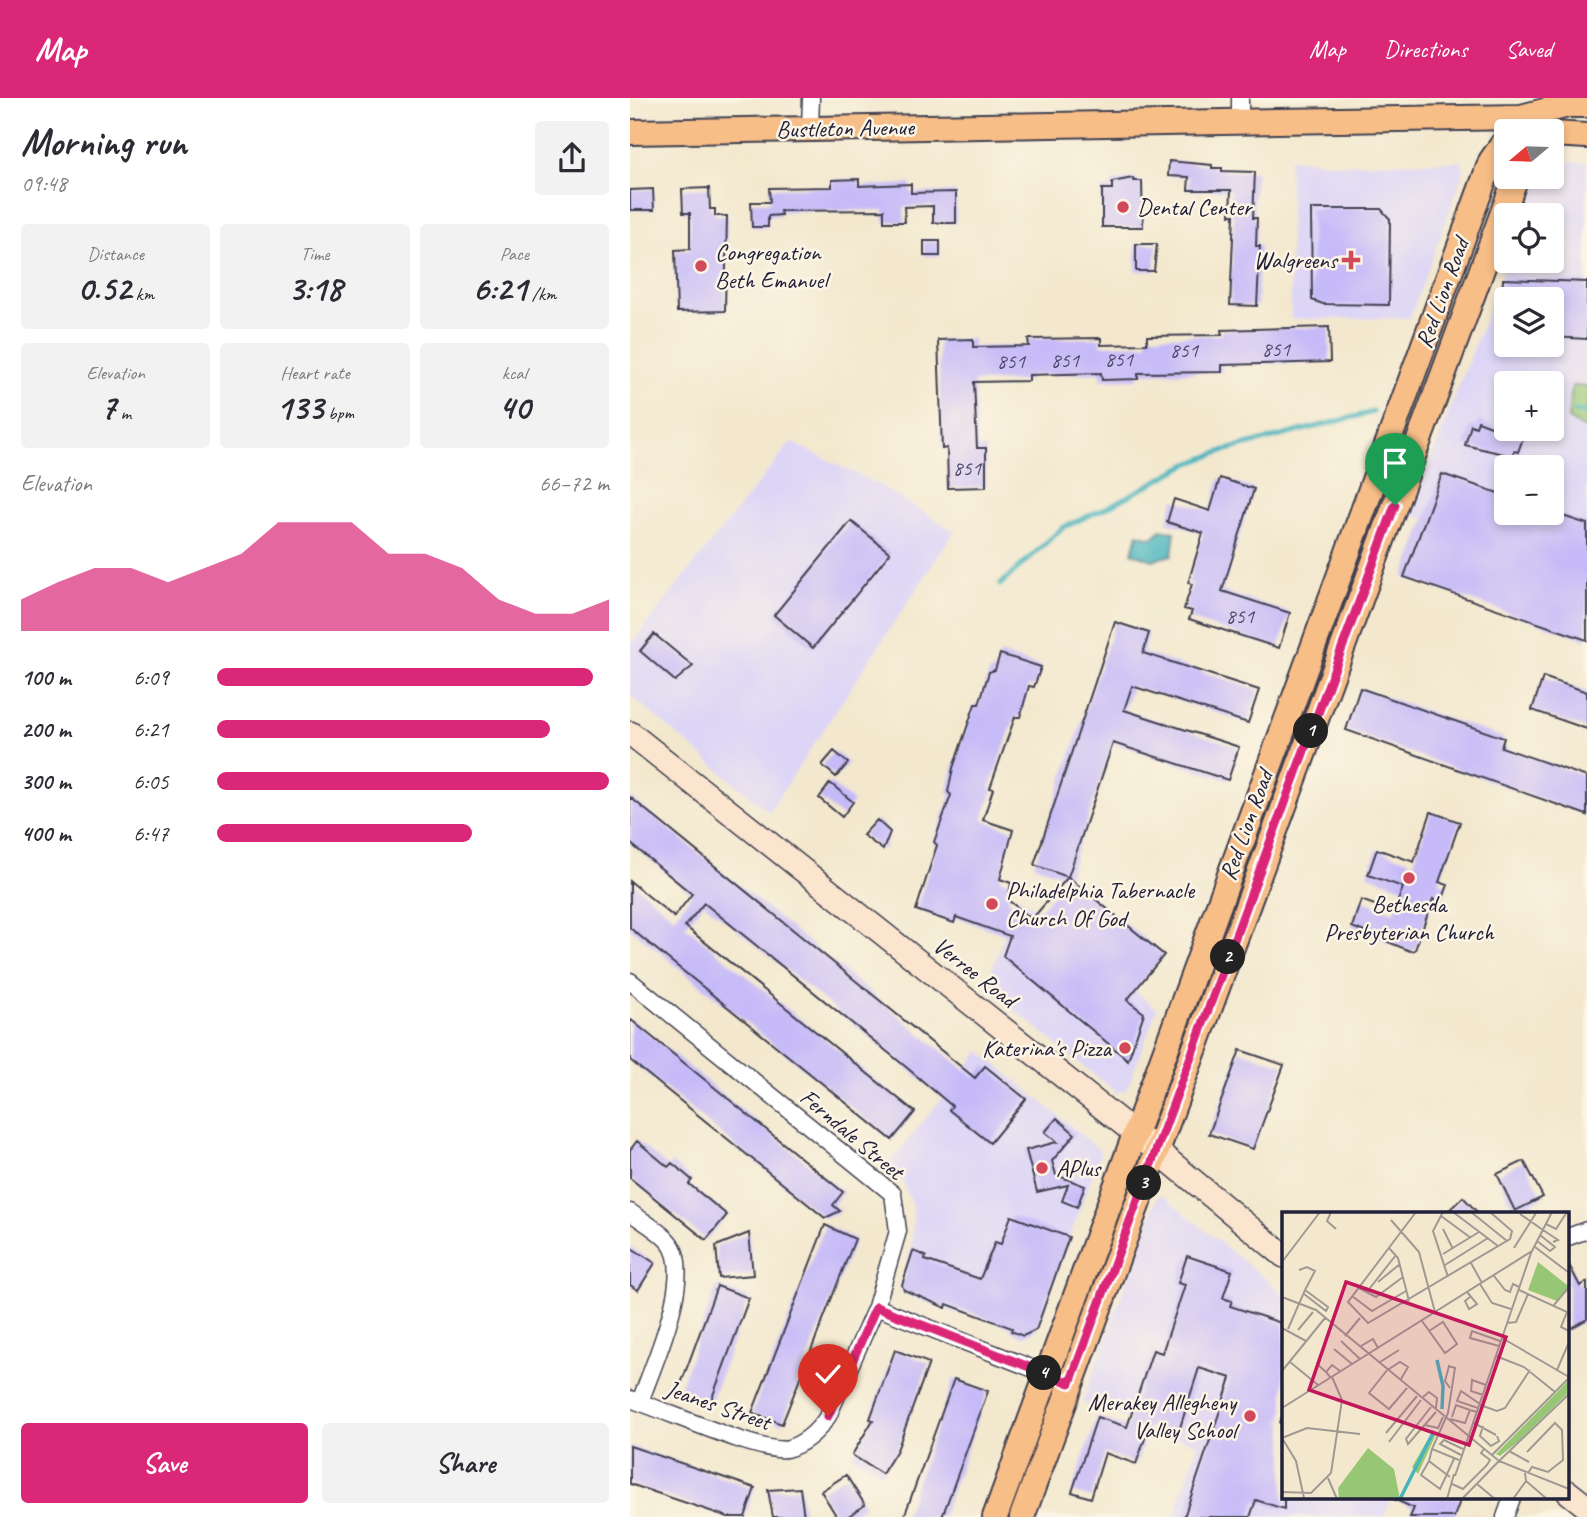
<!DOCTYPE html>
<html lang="en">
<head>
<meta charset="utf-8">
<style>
  :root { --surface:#fff; --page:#f2f2f3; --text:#2b2b33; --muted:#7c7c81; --accent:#db2777 }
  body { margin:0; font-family:Caveat,sans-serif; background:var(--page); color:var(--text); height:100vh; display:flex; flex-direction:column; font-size:26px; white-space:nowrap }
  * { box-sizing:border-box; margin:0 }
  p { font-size:23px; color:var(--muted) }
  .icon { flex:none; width:38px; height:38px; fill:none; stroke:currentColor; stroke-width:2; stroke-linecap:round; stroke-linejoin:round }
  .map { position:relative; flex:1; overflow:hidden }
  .panel { display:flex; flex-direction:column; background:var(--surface); width:630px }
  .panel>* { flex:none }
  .needle { width:46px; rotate:251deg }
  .buttons { position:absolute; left:864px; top:21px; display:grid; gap:14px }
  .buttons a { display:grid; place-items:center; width:70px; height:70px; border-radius:7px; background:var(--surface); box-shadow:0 4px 10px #0003; font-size:35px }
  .pin { position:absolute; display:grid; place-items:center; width:60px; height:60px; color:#fff; margin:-72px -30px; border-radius:50% 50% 50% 0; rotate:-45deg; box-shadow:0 0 7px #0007 }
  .pin .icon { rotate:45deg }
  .km { position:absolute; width:35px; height:35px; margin:-18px; border-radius:50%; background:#222; color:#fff; font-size:19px; line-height:35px; text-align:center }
  .round { display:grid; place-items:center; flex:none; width:74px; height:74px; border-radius:7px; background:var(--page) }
  .headline { display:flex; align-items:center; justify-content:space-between; height:119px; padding:0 21px }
  h1 { font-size:38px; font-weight:700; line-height:52px }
  .metrics { display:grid; grid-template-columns:repeat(3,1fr); gap:10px; height:119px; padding:7px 21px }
  .metrics div { display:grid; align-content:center; border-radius:7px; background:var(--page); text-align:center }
  .metrics b { font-size:35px; font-weight:700 }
  .metrics small { font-size:19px; font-weight:400 }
  .metrics p { font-size:19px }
  .chart { height:196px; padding:14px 21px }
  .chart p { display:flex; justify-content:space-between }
  .chart svg { width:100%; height:126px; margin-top:7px; fill:var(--accent); opacity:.7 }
  .button { display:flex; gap:14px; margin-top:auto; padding:14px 21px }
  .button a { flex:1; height:80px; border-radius:7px; background:var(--accent); color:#fff; font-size:28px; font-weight:700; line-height:80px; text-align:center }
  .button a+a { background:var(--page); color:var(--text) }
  ul { padding:0 21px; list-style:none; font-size:23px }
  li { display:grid; grid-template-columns:112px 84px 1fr; align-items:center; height:52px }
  li i { height:18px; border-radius:9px; background:var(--accent) }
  header { display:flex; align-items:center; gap:42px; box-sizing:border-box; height:98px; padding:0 35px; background:var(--accent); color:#fff }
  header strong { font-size:33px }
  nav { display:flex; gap:38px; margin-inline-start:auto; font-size:24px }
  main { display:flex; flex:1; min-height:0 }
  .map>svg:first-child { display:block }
  .built { fill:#ddd5f6; fill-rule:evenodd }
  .green { fill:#97c674; stroke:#5c7458; stroke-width:2 }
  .water { fill:#45b4bd; stroke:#346b7c; stroke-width:2 }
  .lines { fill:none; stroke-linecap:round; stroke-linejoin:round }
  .stream { stroke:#45b4bd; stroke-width:5 }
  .building { fill:#c6baf8 }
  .minor-casing { stroke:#414051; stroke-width:19 }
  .secondary-casing { stroke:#414051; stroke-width:26 }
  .primary-casing { stroke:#414051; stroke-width:28 }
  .minor { stroke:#fff; stroke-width:16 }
  .secondary { stroke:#fce5cf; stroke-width:23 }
  .primary { stroke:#f7be88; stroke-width:24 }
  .route-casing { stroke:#fff; stroke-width:14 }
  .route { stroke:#db2777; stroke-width:9 }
  .poi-dot { fill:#d1495b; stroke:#fcf5e5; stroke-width:2.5 }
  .labels { text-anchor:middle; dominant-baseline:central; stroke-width:5; stroke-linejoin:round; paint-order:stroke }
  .number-label { font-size:21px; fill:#4b486a }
  .street-label { font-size:24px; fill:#22223b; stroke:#fcf5e5 }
  .poi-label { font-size:24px; fill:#22223b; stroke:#fcf5e5; text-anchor:start }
  .inset-river { fill:none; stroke:#45b4bd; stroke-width:3.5 }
  .inset-road { fill:none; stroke:#9f9993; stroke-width:2 }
  .view { fill:#c2185b; fill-opacity:0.15; stroke:#c2185b; stroke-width:3.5 }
  .inset-edge { fill:none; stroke:#22223b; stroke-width:3.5 }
</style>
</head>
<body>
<header>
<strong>Map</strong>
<nav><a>Map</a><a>Directions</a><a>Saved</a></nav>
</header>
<main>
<section class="panel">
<div class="headline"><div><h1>Morning run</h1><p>09:48</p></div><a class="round"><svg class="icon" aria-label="share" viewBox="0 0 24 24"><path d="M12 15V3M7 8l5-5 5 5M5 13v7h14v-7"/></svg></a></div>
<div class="metrics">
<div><p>Distance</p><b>0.52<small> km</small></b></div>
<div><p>Time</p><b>3:18</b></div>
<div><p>Pace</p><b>6:21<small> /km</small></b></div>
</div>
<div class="metrics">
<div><p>Elevation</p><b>7<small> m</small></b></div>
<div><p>Heart rate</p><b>133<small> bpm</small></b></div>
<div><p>kcal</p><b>40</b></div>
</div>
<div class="chart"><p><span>Elevation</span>66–72 m</p>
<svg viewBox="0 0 160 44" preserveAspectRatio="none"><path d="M0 44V33L10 27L20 22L30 22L40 27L50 22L60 17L70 6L80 6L90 6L100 17L110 17L120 22L130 33L140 38L150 38L160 33V44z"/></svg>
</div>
<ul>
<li><b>100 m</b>6:09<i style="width:96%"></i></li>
<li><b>200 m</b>6:21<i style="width:85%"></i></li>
<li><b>300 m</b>6:05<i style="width:100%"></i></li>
<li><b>400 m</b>6:47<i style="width:65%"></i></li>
</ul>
<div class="button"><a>Save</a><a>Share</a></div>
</section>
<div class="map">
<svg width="957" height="1419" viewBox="0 0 957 1419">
  <rect width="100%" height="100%" fill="#fcf5e5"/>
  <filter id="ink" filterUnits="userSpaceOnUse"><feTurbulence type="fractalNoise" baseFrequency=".0143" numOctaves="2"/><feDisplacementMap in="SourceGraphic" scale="14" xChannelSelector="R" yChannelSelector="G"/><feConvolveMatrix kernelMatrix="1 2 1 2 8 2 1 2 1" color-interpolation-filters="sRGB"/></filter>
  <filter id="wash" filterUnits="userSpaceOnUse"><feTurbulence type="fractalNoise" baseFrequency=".00686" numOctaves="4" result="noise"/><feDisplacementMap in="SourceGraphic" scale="28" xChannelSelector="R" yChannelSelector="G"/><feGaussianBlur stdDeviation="1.57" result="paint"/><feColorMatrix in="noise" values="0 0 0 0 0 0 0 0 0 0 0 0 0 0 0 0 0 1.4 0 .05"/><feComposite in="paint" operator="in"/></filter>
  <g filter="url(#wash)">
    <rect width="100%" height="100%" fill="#f3e8ce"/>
    <path class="built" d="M 659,60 L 710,66 L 831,63 L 834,71 L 830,85 L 780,220 L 661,221 Z
      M 922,64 L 957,64 L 957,482 L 780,416 L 877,163 L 922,163 L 922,117 L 895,117 L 910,79 L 922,79 ZM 877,201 L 922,201 L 922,247 L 877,247 ZM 877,285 L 922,285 L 922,331 L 877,331 ZM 877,369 L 922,369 L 922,415 L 877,415 Z
      M 161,344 L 247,386 L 325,433 L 139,714 L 0,597 L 0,547 Z
      M 388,797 L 527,911 L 496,994 L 490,993 L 488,996 L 356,889 Z
      M 350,953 L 471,1053 L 406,1232 L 393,1238 L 381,1233 L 382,1230 L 335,1212 L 331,1217 L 274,1196 L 270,1189 L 282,1146 L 283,1109 L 272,1083 L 257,1068 Z
      M 528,1098 L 533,1098 L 654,1196 L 654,1400 L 762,1400 L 754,1419 L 544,1419 L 568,1346 L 452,1305 Z"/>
    <path class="green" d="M 942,288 L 957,289 L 957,332 L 938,321 Z"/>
    <path class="water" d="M 531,432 L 545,434 L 542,457 L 523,462 L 502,455 L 508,436 L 522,440 Z"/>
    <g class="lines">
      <path class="stream" d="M 945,313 L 957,315
        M 370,487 L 432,430 L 478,409 L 558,366 L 593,353 L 743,314"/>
    </g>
    <g id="blocks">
      <path class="building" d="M 539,63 L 582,67 L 582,70 L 592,70 L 592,73 L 625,74 L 623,120 L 627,120 L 626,148 L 630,148 L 627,208 L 600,207 L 604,117 L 600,117 L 601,92 L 558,92 L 559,79 L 538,78 Z
        M 503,80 L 504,83 L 512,83 L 513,129 L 472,129 L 472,91 L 482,91 L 482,84 Z
        M 229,81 L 229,88 L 281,86 L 281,95 L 326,94 L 326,125 L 303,125 L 303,108 L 274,109 L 275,124 L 254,124 L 254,112 L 150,113 L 151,117 L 138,118 L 138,129 L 122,129 L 121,104 L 140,104 L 139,90 L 202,89 L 202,82 Z
        M 79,90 L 80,111 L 85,111 L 85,118 L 97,118 L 95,213 L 47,214 L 45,152 L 60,151 L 60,115 L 53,115 L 52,91 Z
        M 23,91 L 24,112 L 0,112 L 0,92 Z
        M 681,111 L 751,111 L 760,121 L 759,207 L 693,206 L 682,202 Z
        M 294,143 L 310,143 L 310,158 L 294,158 Z
        M 506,146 L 527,146 L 524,173 L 506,173 Z
        M 873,181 L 957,184 L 957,241 L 922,239 L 922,201 L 872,201 Z
        M 699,229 L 700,264 L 592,267 L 592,274 L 508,275 L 508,281 L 472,282 L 471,275 L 399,277 L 399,283 L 344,284 L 347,350 L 356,350 L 356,389 L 318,390 L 317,350 L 312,351 L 308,242 L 343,241 L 343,249 L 399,248 L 398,241 L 471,240 L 471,247 L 517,246 L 517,238 L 592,237 L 591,232 Z
        M 848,323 L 893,340 L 888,354 L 884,353 L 882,358 L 835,347 L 841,327 L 846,329 Z
        M 812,376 L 877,398 L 877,415 L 924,415 L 957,426 L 957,542 L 774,479 Z
        M 590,380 L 624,391 L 592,493 L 660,515 L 649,550 L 559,521 L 562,513 L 554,511 L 562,486 L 558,485 L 573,435 L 537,424 L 544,401 L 580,413 Z
        M 221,423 L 260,455 L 183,550 L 144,517 Z
        M 485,524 L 519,535 L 513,555 L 629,592 L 618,625 L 502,588 L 494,612 L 609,649 L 598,682 L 483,645 L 438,779 L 404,767 Z
        M 24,536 L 63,568 L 45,583 L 10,553 Z
        M 370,556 L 411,569 L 404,589 L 399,588 L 390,619 L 385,619 L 360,690 L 363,691 L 353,722 L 383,732 L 370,781 L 381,785 L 378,802 L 402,821 L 438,779 L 534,857 L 497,902 L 514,915 L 498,962 L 373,858 L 380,838 L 326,819 L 324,825 L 286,812 L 307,747 L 304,744 L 321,697 L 318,694 L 323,670 L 345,606 L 349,606 L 359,574 L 365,572 Z
        M 913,579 L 957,594 L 957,631 L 902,612 Z
        M 730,590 L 874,640 L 871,649 L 957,679 L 957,717 L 716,632 Z
        M 204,653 L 218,665 L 206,679 L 192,667 Z
        M 200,685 L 223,704 L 212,719 L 189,700 Z
        M 0,699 L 345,980 L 355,968 L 396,1001 L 360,1045 L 319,1012 L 322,1008 L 276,969 L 74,805 L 55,828 L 285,1014 L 262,1042 L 0,830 L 0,783 L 44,819 L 62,796 L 0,745 Z
        M 801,714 L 830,724 L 809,784 L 818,787 L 811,805 L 803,801 L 785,852 L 780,853 L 722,829 L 731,802 L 764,814 L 773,789 L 738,777 L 747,751 L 784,764 Z
        M 247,722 L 260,734 L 253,752 L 233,737 Z
        M 0,921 L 213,1094 L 203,1107 L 210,1113 L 195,1120 L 0,962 Z
        M 610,952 L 654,967 L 623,1051 L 579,1036 Z
        M 427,1020 L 445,1036 L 422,1063 L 426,1077 L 455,1088 L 447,1109 L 432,1103 L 438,1087 L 407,1094 L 396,1052 L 427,1044 L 415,1034 Z
        M 7,1043 L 38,1069 L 42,1065 L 62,1082 L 59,1086 L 97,1117 L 76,1142 L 0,1080 L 0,1052 Z
        M 894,1063 L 913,1099 L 885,1113 L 867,1076 Z
        M 833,1099 L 849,1116 L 815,1116 Z
        M 381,1118 L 439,1139 L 406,1232 L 393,1238 L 381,1233 L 382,1230 L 317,1206 L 316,1210 L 274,1192 L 272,1187 L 283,1153 L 296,1158 L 295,1162 L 350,1181 L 365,1144 L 371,1146 Z
        M 195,1127 L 225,1141 L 152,1326 L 122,1315 Z
        M 119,1135 L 123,1177 L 89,1180 L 86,1148 Z
        M 0,1149 L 25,1165 L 8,1192 L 0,1187 Z
        M 557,1158 L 602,1173 L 593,1200 L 602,1203 L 600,1208 L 654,1226 L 654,1312 L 650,1325 L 654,1326 L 654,1411 L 626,1402 L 620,1419 L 554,1419 L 601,1280 L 569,1270 L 547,1339 L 519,1329 L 506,1366 L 475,1355 L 461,1400 L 442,1394 L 467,1319 L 497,1329 L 523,1252 L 532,1255 L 555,1187 L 548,1185 Z
        M 938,1165 L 950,1188 L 957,1184 L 957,1221 L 938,1232 Z
        M 87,1188 L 119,1200 L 79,1308 L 49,1297 L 48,1294 Z
        M 265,1252 L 299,1265 L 267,1352 L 252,1376 L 222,1357 L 243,1322 L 240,1321 Z
        M 324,1281 L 358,1293 L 344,1332 L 312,1419 L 274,1419 Z
        M 0,1348 L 125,1390 L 115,1419 L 98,1419 L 0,1386 Z
        M 216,1377 L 235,1407 L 217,1419 L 207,1419 L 191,1393 Z
        M 170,1390 L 174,1419 L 143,1419 L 138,1392 Z
        M 761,1400 L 831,1400 L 824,1419 L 780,1419 L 784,1410 Z"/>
    </g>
  </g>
  <g filter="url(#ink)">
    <use href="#blocks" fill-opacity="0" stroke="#414051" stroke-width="2"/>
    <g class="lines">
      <defs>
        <path id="minor" d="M 610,0 L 610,25
          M 180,30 L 181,0
          M 0,883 L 263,1096 L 268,1133 L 246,1209 L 198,1318 C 188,1333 175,1346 156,1351 C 132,1356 30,1310 0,1301
          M 0,1114 C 12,1123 29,1132 39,1144 C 66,1175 22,1269 10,1304
          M 938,1139 L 957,1132
          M 246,1209 L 424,1279
          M 875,1419 L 882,1400"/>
        <path id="secondary" d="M 0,635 L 526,1052 L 654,1158
          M 938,1394 L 957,1409"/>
        <path id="primary" d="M 0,34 L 891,19 L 938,7 L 957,7
          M 922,36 L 957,38
          M 365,1419 L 861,63 L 877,40
          M 392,1419 L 886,79"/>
      </defs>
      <use href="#minor" class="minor-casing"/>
      <use href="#secondary" class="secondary-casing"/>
      <use href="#primary" class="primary-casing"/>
      <use href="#minor" class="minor"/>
      <use href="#secondary" class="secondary"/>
      <use href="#primary" class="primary"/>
    </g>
  </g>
  <g class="lines" filter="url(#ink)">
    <defs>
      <path id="route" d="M 198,1318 L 246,1209 L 440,1285 L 765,407"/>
    </defs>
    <use href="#route" class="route-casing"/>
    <use href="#route" class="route"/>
  </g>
  <g class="poi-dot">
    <circle cx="493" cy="109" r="7"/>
    <path d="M717.5 151.5h7v7h7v7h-7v7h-7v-7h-7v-7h7z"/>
    <circle cx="71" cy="168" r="7"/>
    <circle cx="779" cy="780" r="7"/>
    <circle cx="362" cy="806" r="7"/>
    <circle cx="495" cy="950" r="7"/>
    <circle cx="412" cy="1070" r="7"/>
    <circle cx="620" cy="1318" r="7"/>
  </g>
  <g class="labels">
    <g class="number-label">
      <text x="646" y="251">851</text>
      <text x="554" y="252">851</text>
      <text x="489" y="261">851</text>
      <text x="435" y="262">851</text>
      <text x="381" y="263">851</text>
      <text x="337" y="370">851</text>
      <text x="610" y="518">851</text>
    </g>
    <g class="street-label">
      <text transform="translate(215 30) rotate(-1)">Bustleton Avenue</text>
      <text transform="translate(812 195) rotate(-70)">Red Lion Road</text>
      <text transform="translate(616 727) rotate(-70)">Red Lion Road</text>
      <text transform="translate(345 874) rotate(38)">Verree Road</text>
      <text transform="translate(222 1036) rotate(40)">Ferndale Street</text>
      <text transform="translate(88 1307) rotate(19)">Jeanes Street</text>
    </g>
    <g class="poi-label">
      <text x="507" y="109">Dental Center</text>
      <text x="85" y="154">Congregation<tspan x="85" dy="28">Beth Emanuel</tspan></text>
      <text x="707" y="162" text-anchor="end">Walgreens</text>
      <text x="376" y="792">Philadelphia Tabernacle<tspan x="376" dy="28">Church Of God</tspan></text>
      <text x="779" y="806" text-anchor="middle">Bethesda<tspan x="779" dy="28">Presbyterian Church</tspan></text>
      <text x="481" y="950" text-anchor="end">Katerina's Pizza</text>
      <text x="426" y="1070">APlus</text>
      <text x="606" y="1304" text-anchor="end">Merakey Allegheny<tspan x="606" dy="28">Valley School</tspan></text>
    </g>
  </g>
  <g transform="translate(652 1114)">
    <rect width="287" height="287" fill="#f3e8ce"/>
    <path d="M 256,50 L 285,73 L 287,69 L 287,74 L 275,89 L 246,78 ZM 287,168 L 287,180 L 238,228 L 218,244 L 214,242 ZM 150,220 L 155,220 L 136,262 L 130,255 ZM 86,236 L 112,257 L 118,287 L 57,287 L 56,276 Z" fill="#97c674"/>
    <path class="inset-river" d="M 155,148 L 161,174 L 160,197M 118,287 L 152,219"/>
    <path class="inset-road" d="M 49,0 L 45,9 L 54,17M 134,0 L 66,90 L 86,111 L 228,27 L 230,19 L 208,0M 161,0 L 151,19 L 166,65M 171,0 L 216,34M 189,0 L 225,29M 238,2 L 261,18M 159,4 L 189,26M 109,8 L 137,40 L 153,100M 264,12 L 274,17 L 285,0M 161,17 L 171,37M 261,18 L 276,28 L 271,30M 255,29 L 268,39 L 273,35 L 258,23M 253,35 L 286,60M 107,36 L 116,46 L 127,89M 232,36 L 254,1M 161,42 L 197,20M 0,50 L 38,0M 189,51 L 200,71M 163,53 L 206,26M 17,58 L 25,55 L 33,59 L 23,78M 212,64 L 223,78 L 228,80 L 231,72 L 237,75M 96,70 L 118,52M 198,72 L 210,91 L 229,97M 77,76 L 94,85 L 121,65M 237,78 L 285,100 L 279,115 L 287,119M 185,80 L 195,92 L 187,97 L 183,89 L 188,85M 84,81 L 114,43M 70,84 L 90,99 L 124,79M 0,85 L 34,98 L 217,249 L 287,277M 272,93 L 287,75M 140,109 L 163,141 L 175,132 L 161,110 L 147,119M 225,111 L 234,110 L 246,82M 0,116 L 24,129M 6,117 L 23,78 L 46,95 L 44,99 L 22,82M 16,118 L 31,100M 63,124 L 78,106M 220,126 L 275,158M 59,129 L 78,147M 287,130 L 275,158 L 287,165M 79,134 L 91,127 L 96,136M 217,134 L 188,126 L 190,119 L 218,129M 52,137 L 70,152M 39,143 L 35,152 L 44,160M 214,144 L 242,155 L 273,180M 8,150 L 36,173M 98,150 L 117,138M 106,157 L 87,181 L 107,197 L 125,176M 107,157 L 118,150 L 126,155 L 119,167M 0,159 L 43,106M 49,166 L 44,160 L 50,153 L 58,159M 168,176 L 163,169 L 167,154 L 173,156 L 166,201 L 150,237 L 177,248M 201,183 L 189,179 L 190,168 L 204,173M 141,185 L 147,180 L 155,186 L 154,196M 198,193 L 215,199 L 223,196 L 248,158M 149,195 L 124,227 L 126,232 L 154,200M 0,196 L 250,39M 196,196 L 175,189 L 179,179 L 198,192M 170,205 L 174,193 L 188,198M 168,207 L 183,211 L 188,198 L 195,200M 192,211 L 214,223M 143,213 L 156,216 L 161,205M 201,214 L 198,224 L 209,234 L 217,229 L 215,224M 104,221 L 135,184M 0,226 L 25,216 L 78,222M 0,226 L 14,249 L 22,286M 107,230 L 139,188M 150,237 L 147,249 L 168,265M 227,239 L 247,250M 245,240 L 273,211 L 280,218 L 281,248 L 266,260 L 250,255 L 246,261M 179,243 L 158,232 L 162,228 L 181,237M 210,243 L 287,166M 147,249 L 139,263 L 158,277 L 172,247M 217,249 L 287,182M 173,264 L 249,41 L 270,0M 46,266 L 55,287M 244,269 L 265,287M 170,272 L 181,277 L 205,253 L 208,248 L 199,241 L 202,237M 195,272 L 213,287M 0,280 L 29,281 L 49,261 L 60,188 L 50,165M 165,287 L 172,262M 180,287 L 217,249M 231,287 L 244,269 L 243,261"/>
    <path class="view" d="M 64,70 L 224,125 L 187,233 L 27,178 Z"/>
    <rect width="287" height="287" class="inset-edge"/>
  </g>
</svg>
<div class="buttons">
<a><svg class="needle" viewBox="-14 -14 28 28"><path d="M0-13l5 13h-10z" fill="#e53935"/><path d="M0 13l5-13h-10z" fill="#7c7c81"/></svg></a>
<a><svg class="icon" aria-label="locate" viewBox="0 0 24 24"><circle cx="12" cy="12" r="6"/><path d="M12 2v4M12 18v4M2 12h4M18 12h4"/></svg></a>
<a><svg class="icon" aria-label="layers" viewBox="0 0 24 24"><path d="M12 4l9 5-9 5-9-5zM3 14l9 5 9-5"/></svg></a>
<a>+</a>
<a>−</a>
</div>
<div class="pin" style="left:765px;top:407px;background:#1e9e55"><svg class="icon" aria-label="arrive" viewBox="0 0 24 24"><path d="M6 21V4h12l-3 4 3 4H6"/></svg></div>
<div class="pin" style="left:198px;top:1318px;background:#d93025"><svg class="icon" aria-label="check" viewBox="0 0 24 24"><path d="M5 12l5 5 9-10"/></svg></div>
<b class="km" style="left:681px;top:633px">1</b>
<b class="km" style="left:598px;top:859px">2</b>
<b class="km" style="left:514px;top:1085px">3</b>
<b class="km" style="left:414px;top:1275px">4</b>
</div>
</main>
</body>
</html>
